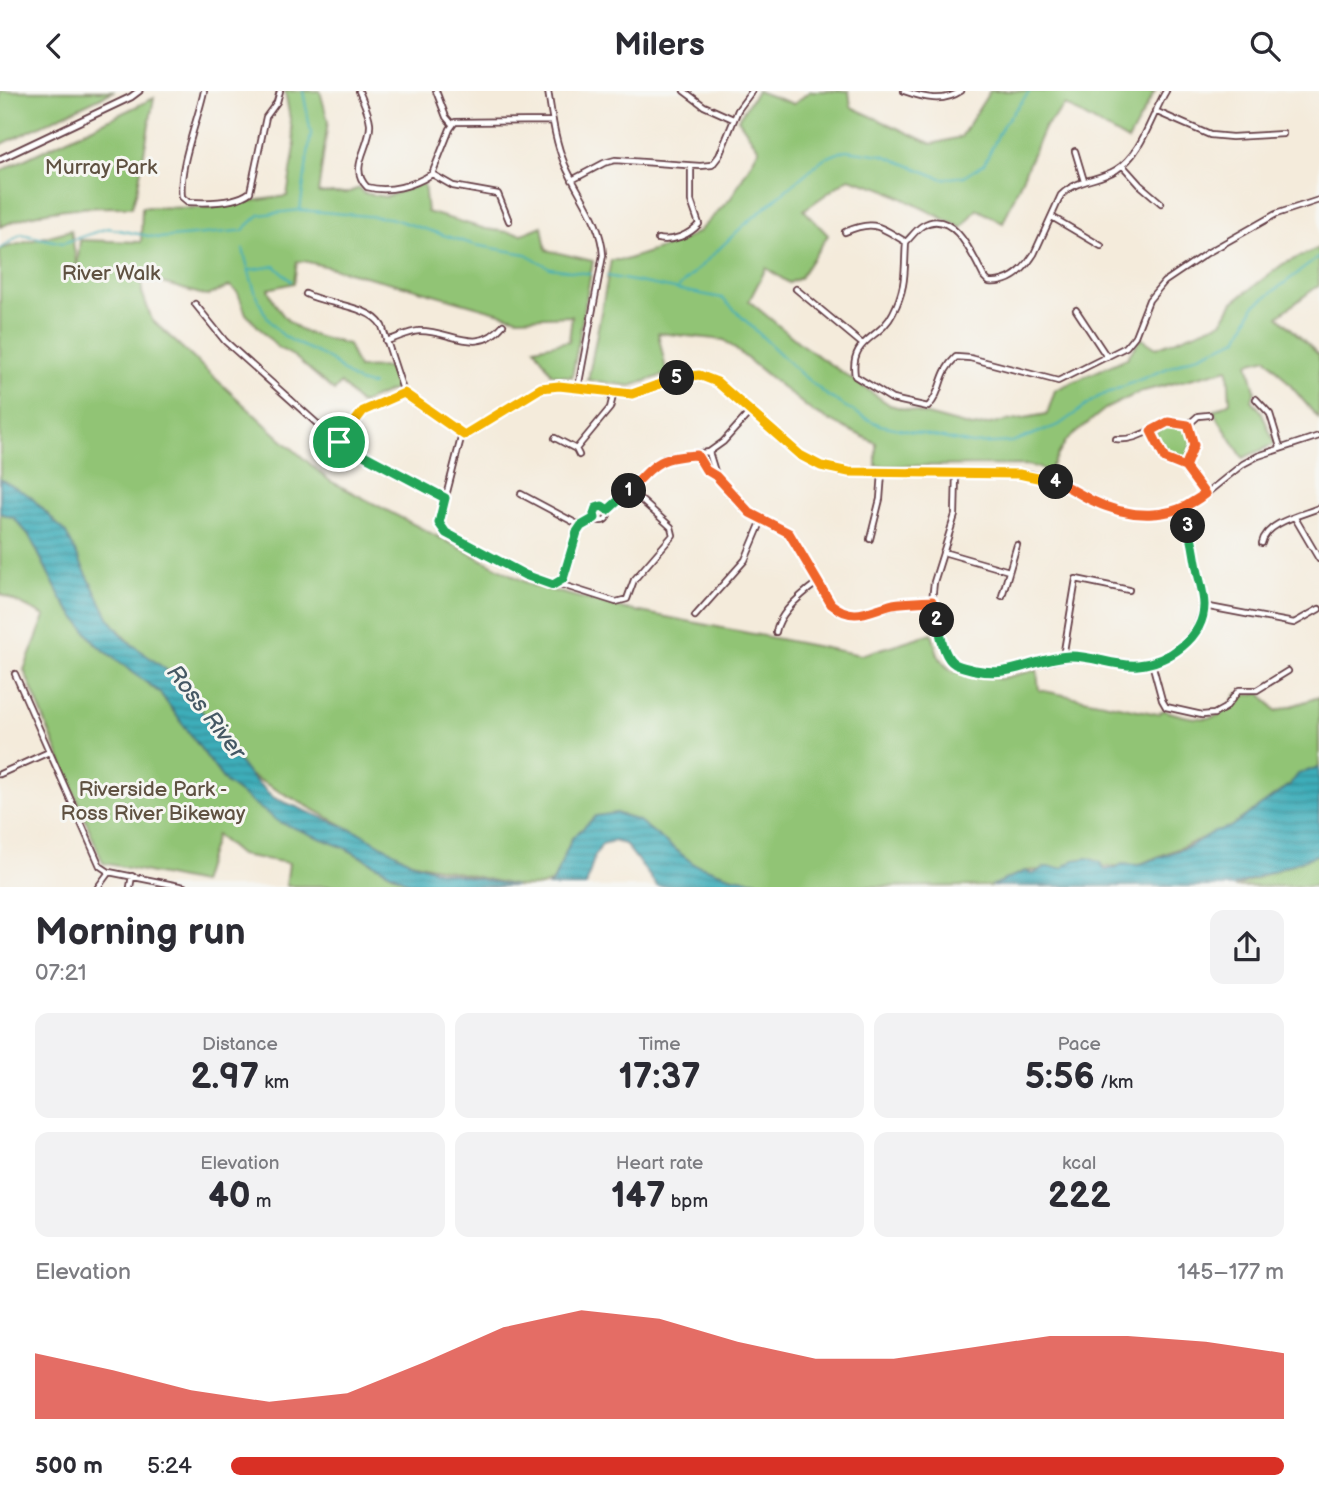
<!DOCTYPE html>
<html lang="en">
<head>
<meta charset="utf-8">
<style>
  :root { --surface:#fff; --page:#f2f2f3; --text:#2b2b33; --muted:#7c7c81; --accent:#d93025 }
  body { margin:0; font-family:"Balsamiq Sans",sans-serif; background:var(--page); color:var(--text); height:100vh; display:flex; flex-direction:column; font-size:26px; white-space:nowrap }
  * { box-sizing:border-box; margin:0 }
  p { font-size:23px; color:var(--muted) }
  .icon { flex:none; width:38px; height:38px; fill:none; stroke:currentColor; stroke-width:2; stroke-linecap:round; stroke-linejoin:round }
  .map { position:relative; height:796px; overflow:hidden }
  .details { display:flex; flex-direction:column; background:var(--surface); flex:1 }
  .details>* { flex:none }
  .pin { position:absolute; display:grid; place-items:center; width:60px; height:60px; color:#fff; margin:-30px; border:4px solid #fff; border-radius:50%; box-shadow:0 2px 7px #0007 }
  .km { position:absolute; width:35px; height:35px; margin:-18px; border-radius:50%; background:#222; color:#fff; font-size:19px; line-height:35px; text-align:center }
  .round { display:grid; place-items:center; flex:none; width:74px; height:74px; border-radius:14px; background:var(--page) }
  .head { display:flex; align-items:center; justify-content:space-between; height:119px; padding:0 35px }
  h1 { font-size:38px; font-weight:700; line-height:52px }
  .metrics { display:grid; grid-template-columns:repeat(3,1fr); gap:10px; height:119px; padding:7px 35px }
  .metrics div { display:grid; align-content:center; border-radius:14px; background:var(--page); text-align:center }
  .metrics b { font-size:35px; font-weight:700 }
  .metrics small { font-size:19px; font-weight:400 }
  .metrics p { font-size:19px }
  .chart { height:196px; padding:14px 35px }
  .chart p { display:flex; justify-content:space-between }
  .chart svg { width:100%; height:126px; margin-top:7px; fill:var(--accent); opacity:.7 }
  ul { padding:0 35px; list-style:none; font-size:23px }
  li { display:grid; grid-template-columns:112px 84px 1fr; align-items:center; height:52px }
  li i { height:18px; border-radius:9px; background:var(--accent) }
  header { display:flex; justify-content:space-between; align-items:center; height:91px; padding:0 35px; background:var(--surface); font-size:32px; font-weight:700 }
  .map>svg:first-child { display:block }
  .green { fill:#91c475; stroke:#6e7250; stroke-width:2 }
  .water { fill:url(#water-rules); stroke:#446672; stroke-width:2 }
  .lines { fill:none; stroke-linecap:round; stroke-linejoin:round }
  .stream { stroke:#3dadb9; stroke-width:2 }
  .minor-casing { stroke:#643e45; stroke-width:8 }
  .tertiary-casing { stroke:#643e45; stroke-width:9 }
  .minor { stroke:#fff; stroke-width:4.5 }
  .tertiary { stroke:#fff; stroke-width:5 }
  .split-1-casing { stroke:#fff; stroke-width:14 }
  .split-2-casing { stroke:#fff; stroke-width:14 }
  .split-3-casing { stroke:#fff; stroke-width:14 }
  .split-4-casing { stroke:#fff; stroke-width:14 }
  .split-5-casing { stroke:#fff; stroke-width:14 }
  .split-6-casing { stroke:#fff; stroke-width:14 }
  .split-1 { stroke:#22a559; stroke-width:9 }
  .split-2 { stroke:#f0652b; stroke-width:9 }
  .split-3 { stroke:#22a559; stroke-width:9 }
  .split-4 { stroke:#f0652b; stroke-width:9 }
  .split-5 { stroke:#f5b400; stroke-width:9 }
  .split-6 { stroke:#f5b400; stroke-width:9 }
  .labels { text-anchor:middle; dominant-baseline:central; stroke-width:6; stroke-linejoin:round; paint-order:stroke }
  .park-label { font-size:21px; fill:#5f5141; stroke:#f6f6f2 }
  .water-label { font-size:23px; font-style:italic; fill:#455864; stroke:#f6f6f2 }
</style>
</head>
<body>
<header><svg class="icon" aria-label="back" viewBox="0 0 24 24"><path d="M15 5l-7 7 7 7"/></svg>Milers<svg class="icon" aria-label="search" viewBox="0 0 24 24"><circle cx="10" cy="10" r="6"/><path d="M15 15l6 6"/></svg></header>
<div class="map">
<svg width="1319" height="796" viewBox="0 0 1319 796">
  <defs>
    <pattern id="water-rules" width="6" height="5" patternUnits="userSpaceOnUse" patternTransform="scale(1.75)"><rect width="6" height="5" fill="#3dadb9"/><path d="M0 2.5h6" fill="none" stroke="#358c97"/></pattern>
  </defs>
  <rect width="100%" height="100%" fill="#f6f6f2"/>
  <filter id="ink" filterUnits="userSpaceOnUse"><feTurbulence type="fractalNoise" baseFrequency=".0143" numOctaves="2"/><feDisplacementMap in="SourceGraphic" scale="14" xChannelSelector="R" yChannelSelector="G"/><feConvolveMatrix kernelMatrix="1 2 1 2 8 2 1 2 1" color-interpolation-filters="sRGB"/></filter>
  <filter id="wash" filterUnits="userSpaceOnUse"><feTurbulence type="fractalNoise" baseFrequency=".00686" numOctaves="4" result="noise"/><feDisplacementMap in="SourceGraphic" scale="28" xChannelSelector="R" yChannelSelector="G"/><feGaussianBlur stdDeviation="1.57" result="paint"/><feColorMatrix in="noise" values="0 0 0 0 0 0 0 0 0 0 0 0 0 0 0 0 0 1.4 0 .05"/><feComposite in="paint" operator="in"/></filter>
  <g filter="url(#wash)">
    <rect width="100%" height="100%" fill="#f4ebdb"/>
    <path class="green" d="M 0,0 L 114,0 L 0,54 Z
      M 285,0 L 320,0 L 328,30 L 318,102 L 347,102 L 359,97 L 363,102 L 386,106 L 424,92 L 427,121 L 486,138 L 522,143 L 542,135 L 546,159 L 593,170 L 572,286 L 552,283 L 535,257 L 569,250 L 572,225 L 518,227 L 412,197 L 304,170 L 297,171 L 294,192 L 268,198 C 286,241 306,243 348,253 L 358,277 L 389,276 L 395,298 L 360,313 L 341,292 L 334,300 L 295,266 L 277,256 L 246,223 L 238,202 L 230,195 L 207,205 L 142,186 L 142,201 L 152,229 L 280,347 L 330,390 L 531,494 L 620,517 L 861,564 L 932,542 L 938,564 L 944,573 L 952,580 L 999,588 L 1037,579 L 1039,599 L 1158,623 L 1164,619 C 1180,625 1209,633 1224,621 C 1229,617 1234,609 1237,603 L 1252,604 L 1260,601 L 1276,620 L 1319,606 L 1319,682 L 1290,694 L 1230,736 L 1138,774 L 1025,780 L 991,795 L 788,796 L 733,786 L 693,773 L 616,722 L 572,747 L 553,791 L 541,795 L 518,795 L 411,771 L 249,684 L 107,526 L 0,389 L 0,158 L 71,139 L 77,176 L 80,149 L 141,151 L 142,116 L 201,117 L 287,105 L 295,56 Z
      M 757,0 L 794,13 L 810,0 L 849,0 L 851,16 L 932,53 L 961,46 L 990,0 L 1155,0 L 1128,50 L 1065,14 L 1044,37 L 1003,132 L 977,118 L 962,137 L 884,98 L 849,87 L 804,119 L 828,144 L 800,187 L 789,192 L 766,177 L 749,210 L 802,254 L 890,314 L 972,336 L 1047,323 L 1055,299 L 1127,267 L 1141,247 L 1156,257 L 1222,231 L 1233,211 L 1283,173 L 1319,157 L 1319,194 L 1278,225 L 1319,264 L 1319,328 L 1267,267 L 1248,272 L 1255,300 L 1252,309 L 1261,320 L 1275,353 L 1243,367 L 1213,320 L 1230,311 L 1228,278 L 1140,301 L 1105,318 L 1066,350 L 1049,380 L 1029,374 L 876,375 L 876,352 L 814,322 L 724,249 L 658,242 L 667,283 L 631,295 L 588,289 L 611,169 L 625,169 L 677,152 L 698,141 L 731,107 L 759,58 L 738,28 Z
      M 154,7 L 138,95 L 132,116 C 83,116 45,115 0,136 L 0,80 Z
      M 1168,333 C 1195,336 1196,349 1184,371 L 1180,372 L 1169,368 L 1157,347 L 1156,340 Z
      M 0,422 L 14,427 L 29,444 L 62,509 L 96,553 L 160,602 L 226,692 L 407,791 L 430,795 L 286,795 L 289,772 L 240,764 L 216,744 L 201,792 L 103,772 L 24,579 L 45,525 L 0,503 Z
      M 1319,763 L 1319,795 L 1234,796 Z"/>
    <path class="water" d="M 0,388 L 30,405 L 66,442 L 108,526 L 125,548 L 177,587 L 249,684 L 274,707 L 360,742 L 411,771 L 438,780 L 516,795 L 430,796 L 407,791 L 345,757 L 279,731 L 226,692 L 160,602 L 96,553 L 62,509 L 29,444 L 14,427 L 0,422 Z
      M 1319,676 L 1319,763 L 1234,795 L 991,795 L 1025,780 L 1033,783 L 1045,776 L 1062,777 L 1074,769 L 1088,767 L 1100,771 L 1105,779 L 1115,777 L 1122,773 L 1138,774 L 1190,755 L 1215,740 L 1230,736 L 1290,694 L 1298,683 Z
      M 616,722 L 639,730 L 694,773 L 733,786 L 788,795 L 657,795 L 625,753 L 613,750 L 602,753 L 594,767 L 586,795 L 548,795 L 553,791 L 572,747 L 596,725 Z"/>
    <g class="lines">
      <path class="stream" d="M 300,119 L 311,42 L 303,0
        M 0,158 L 21,143 L 63,152 L 108,137 L 159,147 L 238,140 L 242,140 L 259,124 L 300,119 L 390,127 L 475,154 L 526,163 L 550,177 L 591,183
        M 243,158 C 251,188 258,225 284,245 C 297,254 314,259 327,267 C 345,279 350,292 372,294
        M 250,179 L 275,175 L 291,190
        M 607,185 L 722,207 L 801,283 L 828,305 L 861,325 L 880,334 L 972,353 L 1012,351 L 1059,334 L 1098,306 L 1238,248 L 1254,215 L 1319,166
        M 679,196 L 742,136 L 823,68 L 846,59 L 883,64 L 943,88 L 965,85 L 984,73 L 1003,34 L 1030,0"/>
    </g>
  </g>
  <g filter="url(#ink)">
    <g class="lines">
      <defs>
        <path id="minor" d="M 204,0 C 198,29 178,77 182,106 L 188,111 C 205,112 236,112 250,101 L 266,26 L 277,11 L 280,0
          M 359,0 C 363,10 369,22 370,32 C 372,55 347,76 367,96 C 389,102 413,95 432,83 L 450,38 L 455,31 L 553,30
          M 436,0 L 446,26 L 452,33
          M 548,0 C 552,25 555,50 565,74 C 578,104 601,130 603,164 L 578,297
          M 684,0 L 704,15 L 733,28
          M 904,0 C 924,7 943,12 961,0
          M 1166,0 C 1151,25 1142,63 1116,79 C 1098,90 1077,88 1061,104 L 1034,163 C 1024,179 1009,193 989,191 L 984,186 C 974,167 953,115 922,135 C 916,139 911,146 906,151 C 904,180 907,195 893,222 C 880,249 849,247 855,285 L 892,308 L 928,316 C 944,298 937,284 956,266 L 970,267 L 1058,290 L 1126,256 L 1135,245 L 1149,209 L 1164,191 L 1207,162 L 1276,123 L 1319,109
          M 1155,20 L 1210,44 L 1232,46 L 1283,43
          M 1075,60 L 1084,90
          M 1123,75 L 1140,94 L 1161,112
          M 432,83 L 453,95 L 498,103 L 509,130
          M 572,89 L 604,72 L 615,69 L 700,75 L 712,74 L 719,65 L 738,19 L 752,0
          M 1052,126 L 1101,155
          M 845,141 C 875,128 880,136 906,151
          M 658,148 C 673,151 689,144 699,133 L 691,110 L 691,75
          M 796,198 L 861,252
          M 306,203 C 327,214 370,214 382,235 L 404,302 L 464,344
          M 195,213 L 225,250 L 331,345 L 345,355 L 445,407
          M 1076,219 L 1107,266
          M 386,250 C 397,247 408,241 419,240 C 451,239 477,266 503,234
          M 1256,308 L 1270,323 L 1280,356
          M 1188,334 L 1198,325 L 1209,324
          M 1151,340 L 1165,368 L 1185,376 L 1205,403
          M 555,347 L 576,358 L 579,364
          M 1116,348 C 1145,351 1159,325 1188,334 L 1194,354 L 1185,376
          M 339,351 L 363,320 L 404,302
          M 576,358 L 610,317 L 614,301
          M 709,361 L 716,384
          M 697,364 L 706,379 L 716,385 L 750,422 L 789,442 L 831,513 C 852,530 870,519 894,514 C 906,511 919,511 932,510
          M 956,382 L 955,424 L 934,491 L 932,510 L 946,560 L 951,570 L 962,576 L 984,581 L 1004,582 L 1071,565 L 1139,574 L 1152,572 L 1176,561 L 1196,538 L 1204,515 L 1190,441 L 1181,418
          M 521,403 L 581,435
          M594 423a7 7 0 1 1 14 0a7 7 0 1 1-14 0Z
          M 608,419 L 658,371 L 669,366 L 709,361 L 723,351 L 751,320
          M 1295,427 L 1319,468
          M 870,448 L 880,408 L 882,382
          M 1262,452 C 1266,431 1302,424 1319,417
          M 943,461 L 1009,480
          M 559,493 C 540,498 466,453 446,442 L 439,432 L 461,347 L 541,297 L 559,295 L 632,303 L 679,286 L 699,284 L 708,286 L 726,298 L 788,355 C 807,370 825,378 849,381 L 1031,383 L 1061,392 L 1114,418 L 1136,423 L 1160,423 L 1181,418 L 1197,410 L 1243,373 L 1258,365 L 1319,345
          M 559,493 L 616,511 L 627,508 L 634,489 L 673,444 L 671,436 L 630,399
          M 559,493 L 565,485 L 579,438 L 595,427
          M 1002,505 L 1017,454
          M 1204,515 L 1294,532 L 1319,518
          M 695,525 L 745,469 L 762,429
          M 776,541 C 779,522 803,502 818,491
          M 1063,566 L 1076,488 L 1129,499
          M 1152,572 L 1162,609 L 1166,616 L 1202,624 L 1214,623 L 1225,617 L 1239,599 L 1257,599 L 1288,580
          M 15,583 L 100,775 L 109,781 L 184,796
          M 0,683 L 49,661
          M 98,796 L 109,781
          M 130,796 L 132,785"/>
        <path id="tertiary" d="M 0,68 L 131,6 L 139,0"/>
      </defs>
      <use href="#minor" class="minor-casing"/>
      <use href="#tertiary" class="tertiary-casing"/>
      <use href="#minor" class="minor"/>
      <use href="#tertiary" class="tertiary"/>
    </g>
  </g>
  <g class="lines" filter="url(#ink)">
    <defs>
      <path id="split-1" d="M 339,351 L 445,407 L 439,432 L 446,442 L 525,484 L 553,494 L 563,488 L 577,441 L 581,435 L 595,427 L 594,423 L 596,417 L 602,415 L 608,419 L 629,400"/>
      <path id="split-2" d="M 629,400 C 655,373 657,366 697,364 L 706,379 L 716,385 L 750,422 L 789,442 L 831,513 C 854,532 869,519 893,513 C 906,511 919,511 932,510 L 937,529"/>
      <path id="split-3" d="M 937,529 C 941,542 942,565 955,573 C 961,576 968,577 975,579 C 1012,587 1035,567 1069,565 C 1092,564 1115,576 1138,574 C 1168,571 1204,547 1204,514 C 1204,502 1199,489 1197,477 C 1194,463 1193,448 1188,435"/>
      <path id="split-4" d="M 1056,391 C 1068,395 1079,403 1091,409 C 1129,428 1171,430 1205,403 L 1185,376 L 1165,368 L 1151,340 L 1168,331 L 1188,334 L 1194,354 L 1185,376 L 1205,403 L 1181,418 L 1188,435"/>
      <path id="split-5" d="M 677,287 L 699,284 L 717,291 L 800,364 L 821,375 L 849,381 L 1019,383 L 1056,391"/>
      <path id="split-6" d="M 339,351 L 363,320 L 404,302 L 464,344 L 541,297 L 559,295 L 632,303 L 677,287"/>
    </defs>
    <use href="#split-1" class="split-1-casing"/>
    <use href="#split-2" class="split-2-casing"/>
    <use href="#split-3" class="split-3-casing"/>
    <use href="#split-4" class="split-4-casing"/>
    <use href="#split-5" class="split-5-casing"/>
    <use href="#split-6" class="split-6-casing"/>
    <use href="#split-1" class="split-1"/>
    <use href="#split-2" class="split-2"/>
    <use href="#split-3" class="split-3"/>
    <use href="#split-4" class="split-4"/>
    <use href="#split-5" class="split-5"/>
    <use href="#split-6" class="split-6"/>
  </g>
  <g class="labels">
    <g class="park-label">
      <text x="101" y="76">Murray Park</text>
      <text x="111" y="182">River Walk</text>
      <text x="153" y="698">Riverside Park -<tspan x="153" dy="24">Ross River Bikeway</tspan></text>
    </g>
    <g class="water-label">
      <text transform="translate(206 621) rotate(52)">Ross River</text>
    </g>
  </g>
</svg>
<div class="pin" style="left:339px;top:351px;background:#1e9e55"><svg class="icon" aria-label="arrive" viewBox="0 0 24 24"><path d="M6 21V4h12l-3 4 3 4H6"/></svg></div>
<b class="km" style="left:629px;top:400px">1</b>
<b class="km" style="left:937px;top:529px">2</b>
<b class="km" style="left:1188px;top:435px">3</b>
<b class="km" style="left:1056px;top:391px">4</b>
<b class="km" style="left:677px;top:287px">5</b>
</div>
<section class="details">
<div class="head"><div><h1>Morning run</h1><p>07:21</p></div><a class="round"><svg class="icon" aria-label="share" viewBox="0 0 24 24"><path d="M12 15V3M7 8l5-5 5 5M5 13v7h14v-7"/></svg></a></div>
<div class="metrics">
<div><p>Distance</p><b>2.97<small> km</small></b></div>
<div><p>Time</p><b>17:37</b></div>
<div><p>Pace</p><b>5:56<small> /km</small></b></div>
</div>
<div class="metrics">
<div><p>Elevation</p><b>40<small> m</small></b></div>
<div><p>Heart rate</p><b>147<small> bpm</small></b></div>
<div><p>kcal</p><b>222</b></div>
</div>
<div class="chart"><p><span>Elevation</span>145–177 m</p>
<svg viewBox="0 0 160 44" preserveAspectRatio="none"><path d="M0 44V21L10 27L20 34L30 38L40 35L50 24L60 12L70 6L80 9L90 17L100 23L110 23L120 19L130 15L140 15L150 17L160 21V44z"/></svg>
</div>
<ul>
<li><b>500 m</b>5:24<i style="width:100%"></i></li>
</ul>
</section>
</body>
</html>
